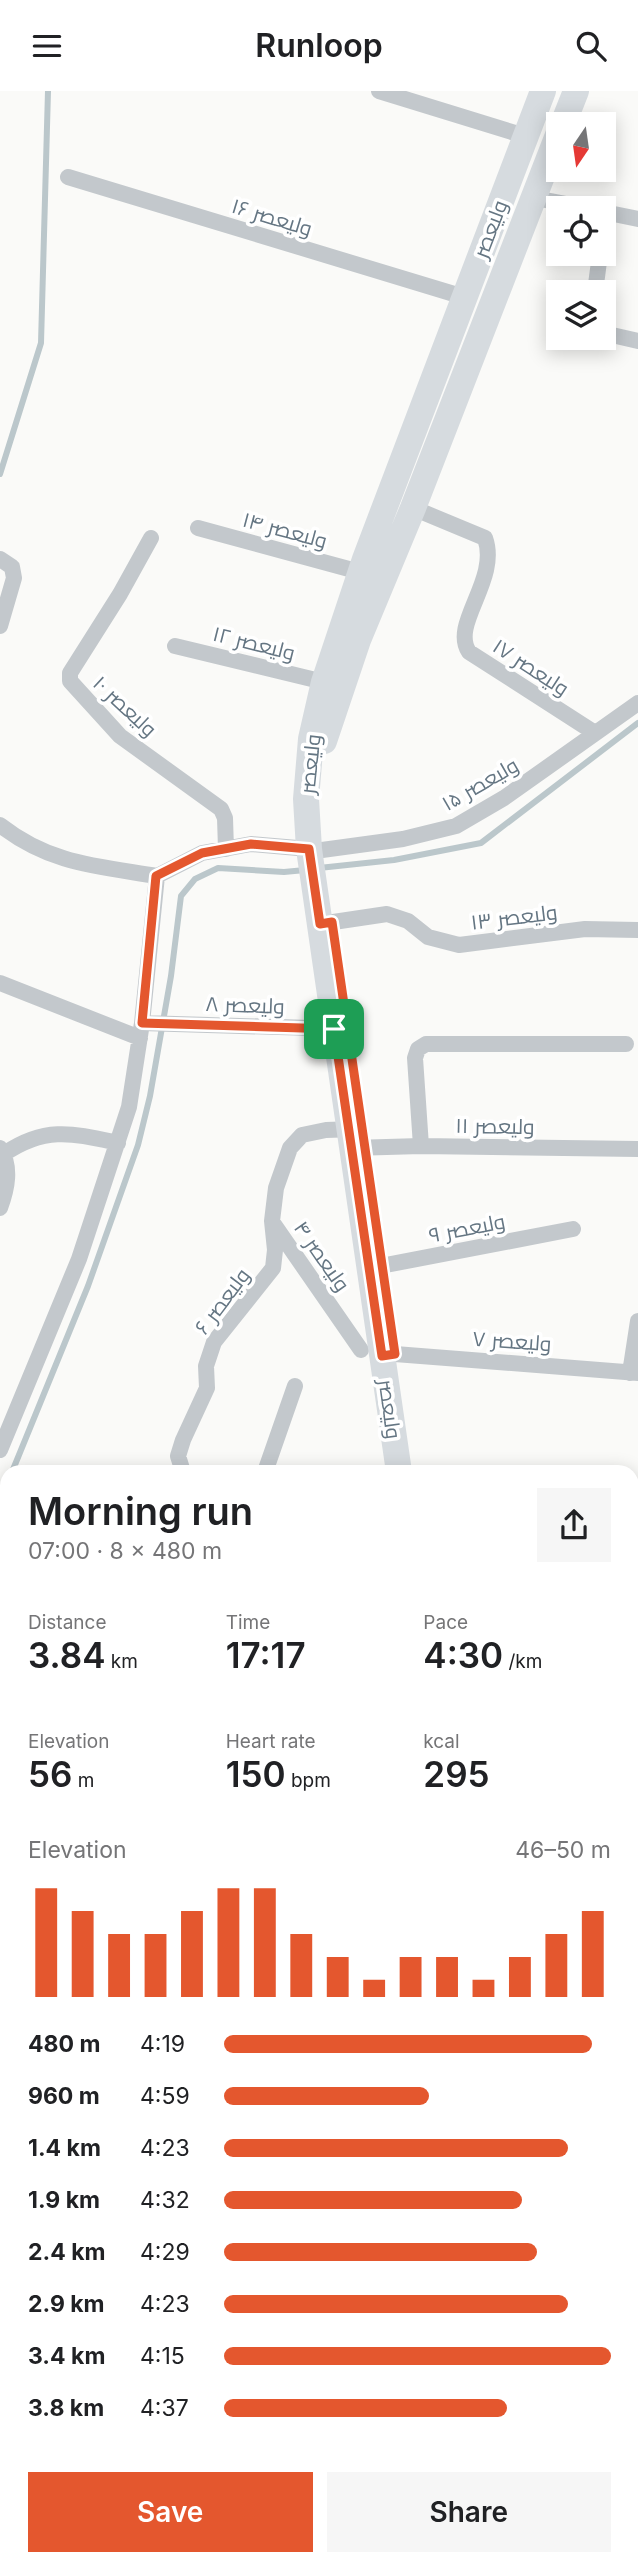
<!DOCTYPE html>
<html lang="en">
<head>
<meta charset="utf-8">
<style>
  :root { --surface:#fff; --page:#f6f6f6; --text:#202124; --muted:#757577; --accent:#e4572e }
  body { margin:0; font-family:Inter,Cairo,sans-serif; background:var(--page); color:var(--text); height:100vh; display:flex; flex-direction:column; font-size:26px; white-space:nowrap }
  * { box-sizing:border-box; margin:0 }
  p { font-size:23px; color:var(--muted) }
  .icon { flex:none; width:38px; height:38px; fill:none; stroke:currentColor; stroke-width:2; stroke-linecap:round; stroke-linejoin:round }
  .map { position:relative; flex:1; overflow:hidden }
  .side { position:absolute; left:0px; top:1374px; width:639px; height:1101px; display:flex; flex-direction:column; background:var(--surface); border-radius:21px 21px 0 0; box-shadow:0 4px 18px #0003 }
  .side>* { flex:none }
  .needle { width:46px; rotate:193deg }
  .buttons { position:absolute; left:546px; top:21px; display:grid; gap:14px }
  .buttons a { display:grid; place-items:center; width:70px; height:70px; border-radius:0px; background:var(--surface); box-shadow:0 4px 18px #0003; font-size:35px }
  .pin { position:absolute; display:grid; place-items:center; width:60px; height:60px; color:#fff; margin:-30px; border-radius:14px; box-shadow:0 4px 10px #0006 }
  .round { display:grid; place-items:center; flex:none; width:74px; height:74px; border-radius:0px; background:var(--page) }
  .headline { display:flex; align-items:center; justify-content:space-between; height:119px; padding:0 28px }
  h1 { font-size:38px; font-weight:600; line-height:52px }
  .stats { display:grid; grid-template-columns:repeat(3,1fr); gap:10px; height:119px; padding:7px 28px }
  .stats div { display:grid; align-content:center }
  .stats b { font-size:35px; font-weight:600 }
  .stats small { font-size:19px; font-weight:400 }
  .stats p { font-size:19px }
  .chart { height:196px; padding:14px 28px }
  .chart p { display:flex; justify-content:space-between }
  .chart svg { width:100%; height:126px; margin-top:7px; stroke:var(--accent); stroke-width:6 }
  .primary-button { display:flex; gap:14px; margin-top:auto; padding:14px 28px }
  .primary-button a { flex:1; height:80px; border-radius:0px; background:var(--accent); color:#fff; font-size:28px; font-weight:600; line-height:80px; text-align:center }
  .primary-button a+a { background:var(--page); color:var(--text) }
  ul { padding:0 28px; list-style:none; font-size:23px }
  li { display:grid; grid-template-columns:112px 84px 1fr; align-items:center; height:52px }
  li i { height:18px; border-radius:9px; background:var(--accent) }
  header { display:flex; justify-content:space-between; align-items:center; height:91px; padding:0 28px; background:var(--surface); font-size:32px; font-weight:600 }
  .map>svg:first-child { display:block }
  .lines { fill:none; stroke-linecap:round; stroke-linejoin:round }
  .stream { stroke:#bbc7cb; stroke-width:6 }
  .street { stroke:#c3c8cc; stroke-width:16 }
  .secondary { stroke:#d6dbdf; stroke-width:23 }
  .primary { stroke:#d6dbdf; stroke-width:26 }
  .route-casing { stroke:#fff; stroke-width:14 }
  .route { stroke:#e4572e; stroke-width:9 }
  .labels { text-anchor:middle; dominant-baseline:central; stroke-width:7; stroke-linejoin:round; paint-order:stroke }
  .street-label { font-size:21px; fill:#657683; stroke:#fff }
</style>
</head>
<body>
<header><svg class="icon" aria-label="menu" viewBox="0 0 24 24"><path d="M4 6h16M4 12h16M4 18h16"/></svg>Runloop<svg class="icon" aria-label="search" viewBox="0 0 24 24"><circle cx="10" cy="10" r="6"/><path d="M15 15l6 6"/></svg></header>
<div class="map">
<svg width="638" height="2473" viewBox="0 0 638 2473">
  <rect width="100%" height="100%" fill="#fafaf8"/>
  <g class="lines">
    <path class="stream" d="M 0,383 L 41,252 L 48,0
      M 319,777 L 394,769 L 481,752 L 638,632
      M 12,1381 L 88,1195 L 138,1054 L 150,1005 L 171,885 L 181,805 L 195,788 L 218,777 L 284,781 L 305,779
      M 0,1408 L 7,1392"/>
    <path class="street" d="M 379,0 L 525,45
      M 68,86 L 464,206
      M 535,107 L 587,117
      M 604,121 L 638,128
      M 595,201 L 600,163
      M 604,240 L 612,244 L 638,250
      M 413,417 L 485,447 C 500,489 450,533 469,561 L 595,642
      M 198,437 L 360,481
      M 151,447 L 120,503 L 70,582 L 70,590 L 120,645 L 221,718 L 225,727 L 226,758
      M 0,468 L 12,476 L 14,487 L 0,535
      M 175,555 L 324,591
      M 0,734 C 50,773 96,775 157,785
      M 322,759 L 403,748 L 456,735 L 504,707 L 638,612
      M 157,785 L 202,762 L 251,753 L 309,758
      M 320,833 L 387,823 L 408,830 L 428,846 L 459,854 L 585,838 L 638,839
      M 0,892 L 140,947
      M 142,932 L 344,938
      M 421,1055 L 415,967 L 418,958 L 426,953 L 626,953
      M 0,1057 C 12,1076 7,1098 0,1117
      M 352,1057 L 421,1055 L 638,1058
      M 4,1063 C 45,1035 72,1042 118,1052
      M 273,1132 L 361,1259
      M 370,1177 L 573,1138
      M 382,1265 L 395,1263 L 638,1282
      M 630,1282 L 638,1230
      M 0,1359 L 79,1168 L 129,1016 L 142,932 L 157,785
      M 183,1381 L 178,1365 L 183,1349 L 207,1297 L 206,1275 L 214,1251 L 273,1177 L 275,1159 L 272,1130 L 276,1097 L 290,1057 L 302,1044 L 326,1039 L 356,1038
      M 265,1381 L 295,1295
      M 0,1538 L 7,1547
      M 632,1545 L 638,1549
      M 632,1687 L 638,1692
      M 632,1797 L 638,1797
      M 0,1848 L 7,1816
      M 0,2160 L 7,2159
      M 0,2256 L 7,2256
      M 137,2468 L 140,2473
      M 295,2468 L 299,2473
      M 370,2473 L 376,2468
      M 630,2473 L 638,2462"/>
    <path class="secondary" d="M 632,1739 L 638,1738
      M 0,1757 L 7,1761"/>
    <path class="primary" d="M 563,33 L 576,0
      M 324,650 L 358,549 L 413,417 L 558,44
      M 399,1381 L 309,758 L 306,708 L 311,648 L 324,591 L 365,468 L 543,0
      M 0,2025 L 7,2026
      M 0,2055 L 7,2057
      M 632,2170 L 638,2171
      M 632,2198 L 638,2199"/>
  </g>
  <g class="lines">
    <defs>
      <path id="route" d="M 251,753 L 309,758 L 320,833 L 332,831 L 395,1263 L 382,1265 L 334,938 L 142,932 L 156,785 L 202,762 Z"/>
    </defs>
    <use href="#route" class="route-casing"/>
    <use href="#route" class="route"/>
  </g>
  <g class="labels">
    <g class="street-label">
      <text transform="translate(272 126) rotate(17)">ولیعصر ۱۶</text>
      <text transform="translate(490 138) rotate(-69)">ولیعصر</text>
      <text transform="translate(285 439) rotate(15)">ولیعصر ۱۴</text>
      <text transform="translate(254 552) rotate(14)">ولیعصر ۱۲</text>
      <text transform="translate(531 576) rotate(33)">ولیعصر ۱۷</text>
      <text transform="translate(125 615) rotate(43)">ولیعصر ۱۰</text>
      <text transform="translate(310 673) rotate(-84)">ولیعصر</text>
      <text transform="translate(480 693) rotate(-30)">ولیعصر ۱۵</text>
      <text transform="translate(514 826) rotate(-7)">ولیعصر ۱۳</text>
      <text transform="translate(245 914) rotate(2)">ولیعصر ۸</text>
      <text transform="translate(495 1035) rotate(1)">ولیعصر ۱۱</text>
      <text transform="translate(467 1137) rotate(-11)">ولیعصر ۹</text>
      <text transform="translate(322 1165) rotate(55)">ولیعصر ۴</text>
      <text transform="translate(222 1210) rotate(-53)">ولیعصر ۶</text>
      <text transform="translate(512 1250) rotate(4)">ولیعصر ۷</text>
      <text transform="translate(390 1318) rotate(82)">ولیعصر</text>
    </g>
  </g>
</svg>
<div class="buttons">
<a><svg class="needle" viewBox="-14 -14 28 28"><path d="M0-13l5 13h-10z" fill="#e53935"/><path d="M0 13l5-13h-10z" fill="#757577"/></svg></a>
<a><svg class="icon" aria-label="locate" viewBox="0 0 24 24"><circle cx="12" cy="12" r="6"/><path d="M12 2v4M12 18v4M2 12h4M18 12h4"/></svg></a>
<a><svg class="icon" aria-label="layers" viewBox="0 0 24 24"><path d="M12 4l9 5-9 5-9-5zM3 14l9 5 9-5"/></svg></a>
</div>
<div class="pin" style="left:334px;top:938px;background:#1e9e55"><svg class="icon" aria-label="arrive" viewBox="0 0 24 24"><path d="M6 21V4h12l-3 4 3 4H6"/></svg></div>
<section class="side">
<div class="headline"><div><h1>Morning run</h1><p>07:00 · 8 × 480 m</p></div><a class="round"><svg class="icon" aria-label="share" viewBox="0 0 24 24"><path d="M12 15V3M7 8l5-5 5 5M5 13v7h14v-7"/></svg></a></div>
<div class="stats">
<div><p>Distance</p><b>3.84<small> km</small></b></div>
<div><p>Time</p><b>17:17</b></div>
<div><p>Pace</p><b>4:30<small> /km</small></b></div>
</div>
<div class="stats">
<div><p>Elevation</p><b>56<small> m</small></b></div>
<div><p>Heart rate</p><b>150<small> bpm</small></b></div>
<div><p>kcal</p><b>295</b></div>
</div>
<div class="chart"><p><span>Elevation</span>46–50 m</p>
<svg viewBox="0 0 160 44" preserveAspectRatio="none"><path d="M5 44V6M15 44V14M25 44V22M35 44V22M45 44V14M55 44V6M65 44V6M75 44V22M85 44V30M95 44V38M105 44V30M115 44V30M125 44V38M135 44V30M145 44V22M155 44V14"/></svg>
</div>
<ul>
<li><b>480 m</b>4:19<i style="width:95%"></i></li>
<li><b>960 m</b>4:59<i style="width:53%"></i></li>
<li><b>1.4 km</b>4:23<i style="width:89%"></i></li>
<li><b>1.9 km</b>4:32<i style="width:77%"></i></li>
<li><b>2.4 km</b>4:29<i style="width:81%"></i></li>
<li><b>2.9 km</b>4:23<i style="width:89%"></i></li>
<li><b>3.4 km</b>4:15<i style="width:100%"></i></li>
<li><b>3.8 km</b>4:37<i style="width:73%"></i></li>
</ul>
<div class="primary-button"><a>Save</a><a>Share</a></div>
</section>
</div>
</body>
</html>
